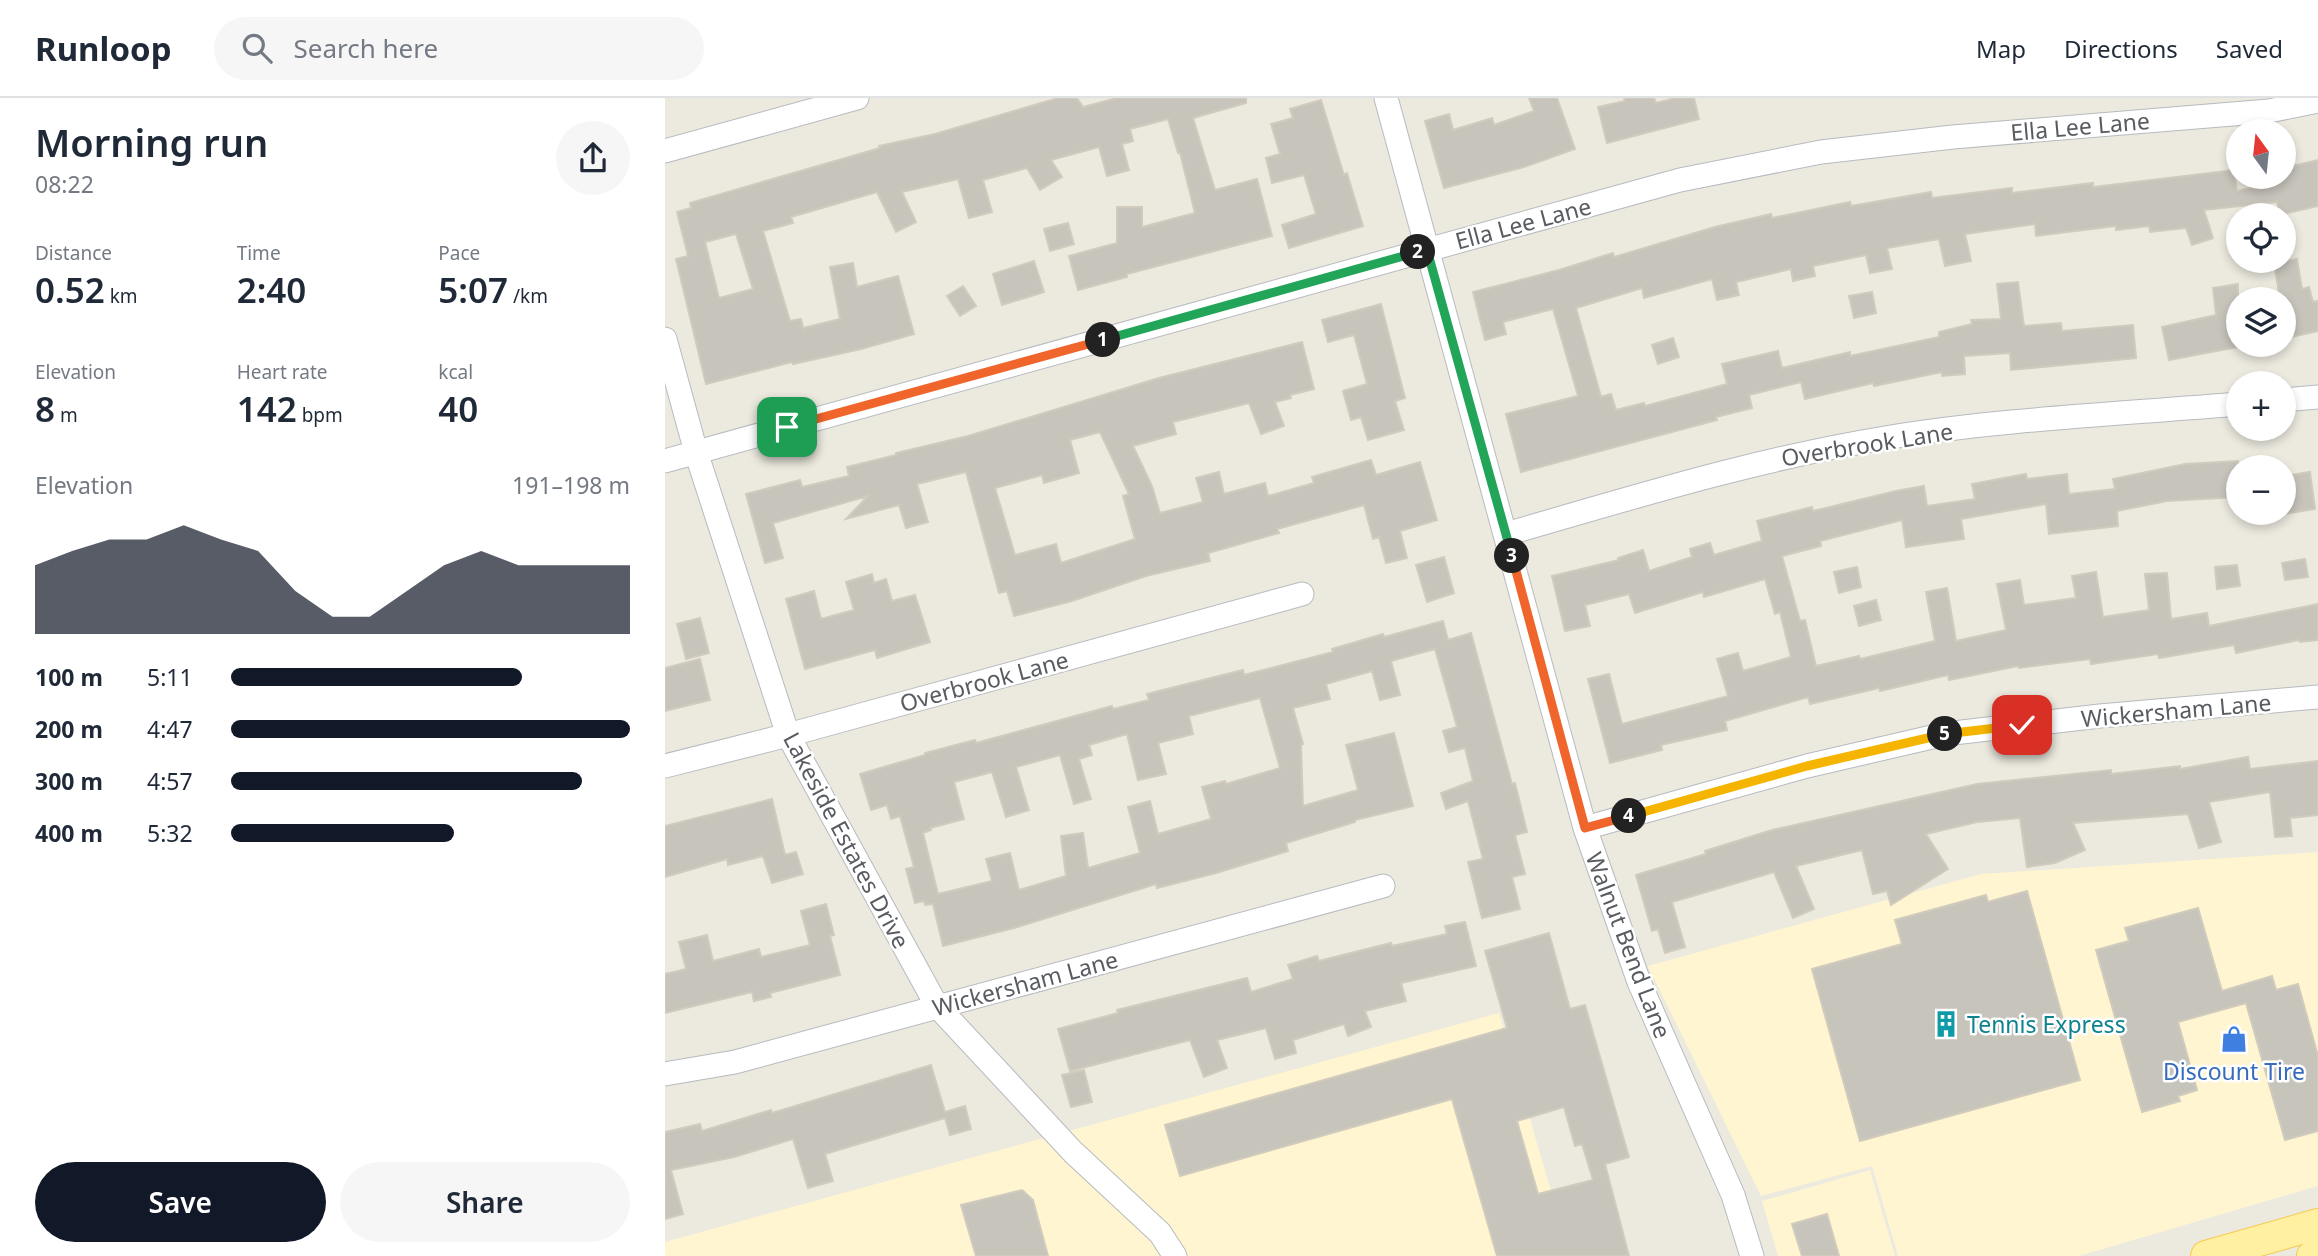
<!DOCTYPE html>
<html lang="en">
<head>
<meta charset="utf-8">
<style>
  :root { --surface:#fff; --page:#f6f6f7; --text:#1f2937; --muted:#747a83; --line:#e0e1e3; --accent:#111827 }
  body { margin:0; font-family:"Noto Sans",sans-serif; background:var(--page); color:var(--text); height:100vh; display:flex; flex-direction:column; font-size:26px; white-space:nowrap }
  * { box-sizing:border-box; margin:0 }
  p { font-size:23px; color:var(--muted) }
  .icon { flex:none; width:38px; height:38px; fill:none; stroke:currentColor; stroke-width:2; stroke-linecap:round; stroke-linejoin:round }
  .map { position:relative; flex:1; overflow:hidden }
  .details { display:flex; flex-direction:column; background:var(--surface); width:665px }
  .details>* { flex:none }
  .needle { width:46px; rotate:345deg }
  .buttons { position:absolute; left:1561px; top:21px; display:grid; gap:14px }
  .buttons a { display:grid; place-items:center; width:70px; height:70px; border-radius:50%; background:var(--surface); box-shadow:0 4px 10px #0003; font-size:35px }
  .pin { position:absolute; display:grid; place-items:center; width:60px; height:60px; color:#fff; margin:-30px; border-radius:14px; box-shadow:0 4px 10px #0006 }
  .km { position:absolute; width:35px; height:35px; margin:-18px; border-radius:50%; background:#222; color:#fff; font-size:19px; line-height:35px; text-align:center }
  .round { display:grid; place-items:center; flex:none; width:74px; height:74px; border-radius:37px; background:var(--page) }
  .head { display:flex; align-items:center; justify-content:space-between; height:119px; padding:0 35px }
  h1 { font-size:38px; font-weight:600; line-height:52px }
  .stats { display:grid; grid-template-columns:repeat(3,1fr); gap:10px; height:119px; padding:7px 35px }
  .stats div { display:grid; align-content:center }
  .stats b { font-size:35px; font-weight:600 }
  .stats small { font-size:19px; font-weight:400 }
  .stats p { font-size:19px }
  .chart { height:196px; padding:14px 35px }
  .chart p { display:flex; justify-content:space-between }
  .chart svg { width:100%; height:126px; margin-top:7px; fill:var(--accent); opacity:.7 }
  .primary-button { display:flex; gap:14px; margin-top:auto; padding:14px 35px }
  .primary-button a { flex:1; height:80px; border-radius:42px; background:var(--accent); color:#fff; font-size:28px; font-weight:600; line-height:80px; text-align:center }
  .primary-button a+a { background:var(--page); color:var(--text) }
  ul { padding:0 35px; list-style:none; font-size:23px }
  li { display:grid; grid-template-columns:112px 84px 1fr; align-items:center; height:52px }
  li i { height:18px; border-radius:9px; background:var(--accent) }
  header { display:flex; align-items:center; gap:42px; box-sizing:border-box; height:98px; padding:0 35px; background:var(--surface); border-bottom:2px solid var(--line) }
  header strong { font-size:33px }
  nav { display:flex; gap:38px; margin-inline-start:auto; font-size:24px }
  .search { width:490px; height:63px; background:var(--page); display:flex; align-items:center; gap:18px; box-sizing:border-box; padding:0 24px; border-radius:38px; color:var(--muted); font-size:26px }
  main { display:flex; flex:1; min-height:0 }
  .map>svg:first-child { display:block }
  .commercial { fill:#fff5d1 }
  .building { fill:#c7c4bc; stroke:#d1cbbd; stroke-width:2; fill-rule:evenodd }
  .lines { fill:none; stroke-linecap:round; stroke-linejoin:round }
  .minor-casing { stroke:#b7babf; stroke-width:25 }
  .major-casing { stroke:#f7ca4e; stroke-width:32 }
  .minor { stroke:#fff; stroke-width:23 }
  .major { stroke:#fff1a1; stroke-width:30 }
  .split-1-casing { stroke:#fff; stroke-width:14 }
  .split-2-casing { stroke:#fff; stroke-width:14 }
  .split-3-casing { stroke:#fff; stroke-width:14 }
  .split-4-casing { stroke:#fff; stroke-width:14 }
  .split-5-casing { stroke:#fff; stroke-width:14 }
  .split-6-casing { stroke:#fff; stroke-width:14 }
  .split-1 { stroke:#f0652b; stroke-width:9 }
  .split-2 { stroke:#22a559; stroke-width:9 }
  .split-3 { stroke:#22a559; stroke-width:9 }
  .split-4 { stroke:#f0652b; stroke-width:9 }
  .split-5 { stroke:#f5b400; stroke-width:9 }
  .split-6 { stroke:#f5b400; stroke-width:9 }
  .labels { text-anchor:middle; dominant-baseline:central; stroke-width:5; stroke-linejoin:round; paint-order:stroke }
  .street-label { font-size:23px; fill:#585c61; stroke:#fff }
  .culture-label { font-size:23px; fill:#0d838f; stroke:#fff; text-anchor:start }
  .shop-label { font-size:23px; fill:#366cbe; stroke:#fff }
</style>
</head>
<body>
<header>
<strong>Runloop</strong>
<div class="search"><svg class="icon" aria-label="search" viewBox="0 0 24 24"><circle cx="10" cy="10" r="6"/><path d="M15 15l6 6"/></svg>Search here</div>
<nav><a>Map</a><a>Directions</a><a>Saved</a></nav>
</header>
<main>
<section class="details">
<div class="head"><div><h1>Morning run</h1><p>08:22</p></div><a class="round"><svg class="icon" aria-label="share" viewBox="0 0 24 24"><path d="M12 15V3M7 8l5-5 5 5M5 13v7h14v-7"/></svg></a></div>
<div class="stats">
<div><p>Distance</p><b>0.52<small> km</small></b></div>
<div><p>Time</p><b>2:40</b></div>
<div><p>Pace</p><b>5:07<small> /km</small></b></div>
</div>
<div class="stats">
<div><p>Elevation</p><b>8<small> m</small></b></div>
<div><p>Heart rate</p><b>142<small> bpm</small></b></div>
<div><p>kcal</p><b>40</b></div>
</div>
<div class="chart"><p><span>Elevation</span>191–198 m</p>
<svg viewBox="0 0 160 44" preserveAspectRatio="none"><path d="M0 44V20L10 15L20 11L30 11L40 6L50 11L60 15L70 29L80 38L90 38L100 29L110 20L120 15L130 20L140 20L150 20L160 20V44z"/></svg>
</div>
<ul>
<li><b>100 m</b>5:11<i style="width:73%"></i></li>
<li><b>200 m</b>4:47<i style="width:100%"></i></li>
<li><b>300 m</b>4:57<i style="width:88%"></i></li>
<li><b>400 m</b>5:32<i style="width:56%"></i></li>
</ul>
<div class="primary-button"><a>Save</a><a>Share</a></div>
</section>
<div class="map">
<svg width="1653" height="1158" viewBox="0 0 1653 1158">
  <rect width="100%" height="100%" fill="#eceadf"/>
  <path class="commercial" d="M 1653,754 L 1653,1088 L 1414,1158 L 1233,1158 L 1207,1068 L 1096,1098 L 983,868 L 1316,776 Z
    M 834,915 L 905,1158 L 0,1158 L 0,1144 Z
    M 1205,1072 L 1230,1158 L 1113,1158 L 1097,1103 Z"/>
  <path class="building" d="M 393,0 L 412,0 L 418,9 L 452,0 L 581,0 L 581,5 L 528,20 L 550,92 L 592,81 L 607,138 L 462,176 L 462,179 L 413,192 L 404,158 L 452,145 L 452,109 L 477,109 L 477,129 L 530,115 L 515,55 L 513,55 L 503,21 L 465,31 L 468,43 L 457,46 L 464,72 L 442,78 L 434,49 L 386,62 L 397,79 L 375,92 L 362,70 L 318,82 L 327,114 L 304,120 L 293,81 L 237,94 L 251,124 L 231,134 L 212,94 L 126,119 L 128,125 L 98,133 L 125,223 L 136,221 L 138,230 L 175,221 L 165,169 L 188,165 L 192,189 L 233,178 L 249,236 L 196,251 L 128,266 L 127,264 L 41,286 L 11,161 L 23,158 L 12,114 L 26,110 L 25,105 L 215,50 L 214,48 L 270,36 ZM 71,136 L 88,191 L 54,200 L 40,144 Z
    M 864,0 L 892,0 L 910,51 L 859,69 L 779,90 L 760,23 L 784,16 L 788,32 L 827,20 L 829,27 L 869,13 Z
    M 959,0 L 989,0 L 991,5 L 1011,0 L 1029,0 L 1034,21 L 942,45 L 933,9 L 960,3 Z
    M 656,2 L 679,77 L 682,75 L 698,128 L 624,150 L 617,127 L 651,116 L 639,77 L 607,85 L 601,60 L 615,56 L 606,26 L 628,20 L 625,11 Z
    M 1653,62 L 1653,108 L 1615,117 L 1612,104 L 1539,112 L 1548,140 L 1527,147 L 1521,130 L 1485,134 L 1484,128 L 1451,132 L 1451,128 L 1371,138 L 1370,126 L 1300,136 L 1306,163 L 1280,168 L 1274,141 L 1222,150 L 1227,171 L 1205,175 L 1201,157 L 1148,168 L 1150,178 L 1128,183 L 1126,171 L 1071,184 L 1074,197 L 1052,202 L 1047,181 L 979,200 L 977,190 L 911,210 L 936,299 L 946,296 L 951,312 L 979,305 L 980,308 L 1062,286 L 1057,266 L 1113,253 L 1117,270 L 1185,254 L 1185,258 L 1274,239 L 1274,234 L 1307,226 L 1306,222 L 1336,221 L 1332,186 L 1353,184 L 1359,228 L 1396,225 L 1397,233 L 1468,227 L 1471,260 L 1346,272 L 1345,255 L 1299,258 L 1300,276 L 1277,278 L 1277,274 L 1209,288 L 1208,285 L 1140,301 L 1136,284 L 1084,297 L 1087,310 L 1051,319 L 1052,322 L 856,374 L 841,316 L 913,298 L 888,211 L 838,224 L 841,236 L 820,242 L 808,194 L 894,172 L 948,155 L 949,159 L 1050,129 L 1106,116 L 1107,120 L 1185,104 L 1186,108 L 1266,94 L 1267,100 L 1347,90 L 1347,95 L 1428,85 L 1428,89 L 1569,72 L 1572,93 L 1608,85 L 1606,79 L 1619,79 L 1619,70 Z
    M 403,125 L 409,146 L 385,153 L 379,131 Z
    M 1632,161 L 1637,191 L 1644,189 L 1648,204 L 1653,203 L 1653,233 L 1626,239 L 1619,201 L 1615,201 L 1609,165 Z
    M 369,163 L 379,194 L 337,207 L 328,176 Z
    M 1573,186 L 1573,249 L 1504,262 L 1497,229 L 1551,217 L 1548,190 Z
    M 298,188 L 311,208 L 295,218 L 282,198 Z
    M 1207,194 L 1211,215 L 1189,220 L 1184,198 Z
    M 716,206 L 740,300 L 730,303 L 739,332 L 703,342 L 696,319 L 686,322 L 678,293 L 702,286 L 689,237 L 663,244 L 657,222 Z
    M 1008,240 L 1014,259 L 993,266 L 987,247 Z
    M 637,244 L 649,291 L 625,297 L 626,300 L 610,304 L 619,328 L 596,336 L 584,305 L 508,324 L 511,336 L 468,348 L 487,388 L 495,415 L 538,404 L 531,380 L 554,374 L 559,396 L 600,385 L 603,398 L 649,385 L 647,379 L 706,362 L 711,377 L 755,364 L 772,422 L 735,433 L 742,460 L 721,465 L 714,439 L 708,441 L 699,407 L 612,431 L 614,435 L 543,455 L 545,463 L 481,478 L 407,503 L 349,518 L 342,493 L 334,495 L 301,374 L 252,386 L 263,424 L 241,430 L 234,407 L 181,421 L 203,398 L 108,425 L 118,460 L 100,465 L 81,396 L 135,382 L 137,389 L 184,378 L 182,369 L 231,357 L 231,355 L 303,338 L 494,280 ZM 435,334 L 464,396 L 458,398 L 470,441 L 396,465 L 391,446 L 350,457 L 330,390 L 377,377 L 379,385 L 414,375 L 405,342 Z
    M 1573,363 L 1573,399 L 1502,403 L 1452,413 L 1453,428 L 1384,436 L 1381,406 L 1296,421 L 1299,441 L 1241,449 L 1237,422 L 1155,443 L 1156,448 L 1117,458 L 1135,523 L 1140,522 L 1151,568 L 1194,558 L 1195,561 L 1270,543 L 1261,494 L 1282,490 L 1291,543 L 1341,532 L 1332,486 L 1355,482 L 1359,507 L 1411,500 L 1407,478 L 1431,474 L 1438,519 L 1484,512 L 1480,476 L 1502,475 L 1506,521 L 1542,515 L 1544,528 L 1653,506 L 1653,542 L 1635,544 L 1634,542 L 1571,555 L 1569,547 L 1494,560 L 1493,556 L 1426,566 L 1425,561 L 1354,570 L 1353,568 L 1284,582 L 1283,577 L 1215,593 L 1214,590 L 1145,606 L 1143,599 L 1060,623 L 1062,632 L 996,647 L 997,652 L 945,665 L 923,581 L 944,576 L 957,626 L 1063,598 L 1052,561 L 1073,555 L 1078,573 L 1126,559 L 1115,514 L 1110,516 L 1100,481 L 1039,499 L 1038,494 L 970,515 L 964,496 L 920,507 L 925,528 L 900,533 L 887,478 L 954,462 L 953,460 L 978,452 L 984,473 L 1027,459 L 1025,451 L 1045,445 L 1049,457 L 1097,443 L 1092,423 L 1147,409 L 1148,413 L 1231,393 L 1259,388 L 1262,408 L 1310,401 L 1307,386 L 1361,376 L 1362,381 L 1402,376 L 1404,396 L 1450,391 L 1448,381 L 1520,366 Z
    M 1645,374 L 1650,411 L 1619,416 L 1619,378 Z
    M 779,459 L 789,495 L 762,504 L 751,467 Z
    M 1640,461 L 1643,479 L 1620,482 L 1617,465 Z
    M 1572,467 L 1575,488 L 1552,491 L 1550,469 Z
    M 1192,469 L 1196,489 L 1174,495 L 1169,474 Z
    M 207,476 L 209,485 L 221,481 L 227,503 L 250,497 L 265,544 L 212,560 L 210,552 L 140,571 L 121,501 L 149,493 L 156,521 L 189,512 L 181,484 Z
    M 1211,502 L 1216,522 L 1194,528 L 1189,508 Z
    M 35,520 L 44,555 L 21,561 L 12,526 Z
    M 778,523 L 783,542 L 806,535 L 847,686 L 850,685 L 862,734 L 850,737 L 860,776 L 847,779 L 855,811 L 817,820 L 803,764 L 818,761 L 803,703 L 781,711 L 776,695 L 808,683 L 800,650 L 784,654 L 778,633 L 792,629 L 770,551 L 726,563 L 735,597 L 715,602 L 707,573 L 661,586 L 665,601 L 628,610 L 638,646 L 636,647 L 638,708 L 693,692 L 681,647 L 729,635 L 748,708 L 690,722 L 690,724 L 621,745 L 623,753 L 551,775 L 492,790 L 491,786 L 349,830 L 278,848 L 268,806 L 260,807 L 259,803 L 250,805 L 241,771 L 249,769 L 235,718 L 226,721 L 222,707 L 206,712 L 195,676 L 260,657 L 260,655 L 310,642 L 311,645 L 447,608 L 448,611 L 484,602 L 482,596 L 578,572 L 579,577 L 668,554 L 667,551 L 718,536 L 719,539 ZM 595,600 L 615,670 L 561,686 L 560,683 L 537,689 L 546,721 L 493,736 L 485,703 L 463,709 L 475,755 L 423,770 L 418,735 L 396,738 L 401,778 L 354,792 L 345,755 L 321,761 L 327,783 L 273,796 L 258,735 L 266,732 L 265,730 L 299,721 L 289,684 L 327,674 L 341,719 L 364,712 L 351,669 L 395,657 L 409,706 L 426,701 L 414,661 L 427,657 L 424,647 L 462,636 L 473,682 L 501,676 L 493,645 L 528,636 L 524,618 Z
    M 35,561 L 45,602 L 0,613 L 0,570 Z
    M 1583,659 L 1585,671 L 1653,663 L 1653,717 L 1625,720 L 1627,738 L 1610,739 L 1605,694 L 1544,704 L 1556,744 L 1534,750 L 1523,716 L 1408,725 L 1420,752 L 1390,765 L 1362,769 L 1355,720 L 1312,724 L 1261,736 L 1283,771 L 1226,807 L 1222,793 L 1208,796 L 1197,752 L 1131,768 L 1149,811 L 1128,820 L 1109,774 L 1007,804 L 1020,849 L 1000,855 L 993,831 L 987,833 L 971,777 L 1041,756 L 1040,753 L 1107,732 L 1312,686 L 1446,672 L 1446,676 L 1515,668 L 1515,671 Z
    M 107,701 L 120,757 L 131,754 L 138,776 L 107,785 L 98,758 L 63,767 L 62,761 L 0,779 L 0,728 Z
    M 1362,793 L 1415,982 L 1195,1043 L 1147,871 L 1237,846 L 1230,822 L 1321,797 L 1323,804 Z
    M 161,806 L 169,837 L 165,838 L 175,877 L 105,895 L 106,899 L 89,903 L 87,894 L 0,915 L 0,876 L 21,871 L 14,844 L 42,837 L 48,863 L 94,851 L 96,859 L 145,847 L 136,813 Z
    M 1533,810 L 1557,893 L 1607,878 L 1611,892 L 1633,886 L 1653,958 L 1653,1033 L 1620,1042 L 1581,905 L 1513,924 L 1532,992 L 1513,998 L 1515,1003 L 1477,1014 L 1431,852 L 1464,843 L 1460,830 Z
    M 800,824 L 811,868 L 736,885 L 741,903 L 700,913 L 706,929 L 683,938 L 679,926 L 628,942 L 631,955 L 610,961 L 601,930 L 552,942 L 562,970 L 539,979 L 525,942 L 405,973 L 393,931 L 453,915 L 452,912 L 582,880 L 586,894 L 628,881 L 623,867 L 652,858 L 654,863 L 726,845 L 727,848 L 782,836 L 780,828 Z
    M 884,835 L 905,911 L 920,907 L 964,1059 L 940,1066 L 964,1158 L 832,1158 L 787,1001 L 515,1078 L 500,1027 L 842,930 L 820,853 ZM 899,1009 L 910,1048 L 917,1046 L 928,1082 L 873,1096 L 852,1023 Z
    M 266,967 L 280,1014 L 300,1008 L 306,1031 L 285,1037 L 280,1020 L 160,1056 L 168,1083 L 143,1090 L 128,1041 L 69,1059 L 6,1072 L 18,1116 L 0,1121 L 0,1034 L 35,1026 L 37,1033 L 106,1012 L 107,1015 Z
    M 419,972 L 427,1004 L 406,1009 L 397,977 Z
    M 357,1092 L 368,1102 L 383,1158 L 311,1158 L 296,1107 Z
    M 1162,1116 L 1174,1158 L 1137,1158 L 1127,1126 Z"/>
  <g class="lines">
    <defs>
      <path id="minor" d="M 721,0 L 920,730 L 974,884 L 1068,1097 L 1087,1158
        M 0,53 L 192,0
        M 0,241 L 31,354 L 123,637 L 272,908 L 408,1054 L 495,1135 L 510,1158
        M 1619,302 L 1653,299
        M 0,363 L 1015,82 L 1156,54 L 1288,39 L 1604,13 L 1653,3
        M 841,436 C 966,400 1091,361 1220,340 C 1337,321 1456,316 1573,306
        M 0,668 L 123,637 L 637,496
        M 920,730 L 1142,668 L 1280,636 L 1435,618 L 1653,599
        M 0,976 L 70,964 L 718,788"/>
      <path id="major" d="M 1541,1158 L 1653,1126
        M 1647,1158 L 1653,1154"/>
    </defs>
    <use href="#minor" class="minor-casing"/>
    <use href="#major" class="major-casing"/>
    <use href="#minor" class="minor"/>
    <use href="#major" class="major"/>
  </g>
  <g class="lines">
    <defs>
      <path id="split-1" d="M 122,329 L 438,242"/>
      <path id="split-2" d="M 438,242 L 753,154"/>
      <path id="split-3" d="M 753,154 L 762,152 L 847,458"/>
      <path id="split-4" d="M 847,458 L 920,730 L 964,718"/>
      <path id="split-5" d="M 964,718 L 1142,668 L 1280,636"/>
      <path id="split-6" d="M 1280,636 L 1357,627"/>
    </defs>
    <use href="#split-1" class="split-1-casing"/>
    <use href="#split-2" class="split-2-casing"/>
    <use href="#split-3" class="split-3-casing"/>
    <use href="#split-4" class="split-4-casing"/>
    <use href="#split-5" class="split-5-casing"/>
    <use href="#split-6" class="split-6-casing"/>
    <use href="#split-1" class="split-1"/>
    <use href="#split-2" class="split-2"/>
    <use href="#split-3" class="split-3"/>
    <use href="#split-4" class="split-4"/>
    <use href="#split-5" class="split-5"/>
    <use href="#split-6" class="split-6"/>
  </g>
  <defs>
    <symbol id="building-bare" viewBox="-9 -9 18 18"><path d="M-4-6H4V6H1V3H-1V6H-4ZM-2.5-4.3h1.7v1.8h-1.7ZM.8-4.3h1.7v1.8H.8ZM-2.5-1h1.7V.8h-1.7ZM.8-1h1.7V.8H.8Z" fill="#0f9aa8" stroke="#fff" stroke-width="2.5" paint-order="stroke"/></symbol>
    <symbol id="shop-bare" viewBox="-9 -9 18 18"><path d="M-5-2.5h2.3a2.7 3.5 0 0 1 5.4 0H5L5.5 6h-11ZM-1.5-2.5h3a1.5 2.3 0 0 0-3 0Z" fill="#3f7fe0" stroke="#fff" stroke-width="2.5" paint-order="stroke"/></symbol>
  </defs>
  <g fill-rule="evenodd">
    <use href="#building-bare" x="1262" y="907" width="38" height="38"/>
    <use href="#shop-bare" x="1550" y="922" width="38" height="38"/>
  </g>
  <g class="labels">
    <g class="street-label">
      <text transform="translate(1415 28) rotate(-5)">Ella Lee Lane</text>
      <text transform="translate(858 125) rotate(-15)">Ella Lee Lane</text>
      <text transform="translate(1202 346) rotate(-9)">Overbrook Lane</text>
      <text transform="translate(319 583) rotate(-15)">Overbrook Lane</text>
      <text transform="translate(1511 612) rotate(-5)">Wickersham Lane</text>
      <text transform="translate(182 742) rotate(62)">Lakeside Estates Drive</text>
      <text transform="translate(964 847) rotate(69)">Walnut Bend Lane</text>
      <text transform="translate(360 885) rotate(-15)">Wickersham Lane</text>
    </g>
    <g class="culture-label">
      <text x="1302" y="926">Tennis Express</text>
    </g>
    <g class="shop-label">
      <text x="1569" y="973">Discount Tire</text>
    </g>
  </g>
</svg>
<div class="buttons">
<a><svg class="needle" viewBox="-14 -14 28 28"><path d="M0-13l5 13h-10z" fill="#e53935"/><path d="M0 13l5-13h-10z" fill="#747a83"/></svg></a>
<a><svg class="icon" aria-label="locate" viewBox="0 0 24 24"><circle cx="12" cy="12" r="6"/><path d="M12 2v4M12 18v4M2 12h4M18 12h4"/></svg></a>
<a><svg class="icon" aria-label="layers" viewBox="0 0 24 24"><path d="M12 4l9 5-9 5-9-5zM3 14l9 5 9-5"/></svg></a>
<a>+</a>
<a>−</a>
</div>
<div class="pin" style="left:122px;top:329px;background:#1e9e55"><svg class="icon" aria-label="arrive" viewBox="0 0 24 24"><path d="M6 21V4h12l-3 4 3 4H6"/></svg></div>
<div class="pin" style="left:1357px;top:627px;background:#d93025"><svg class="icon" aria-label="check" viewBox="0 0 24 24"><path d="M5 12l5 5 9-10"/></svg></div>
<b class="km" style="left:438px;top:242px">1</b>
<b class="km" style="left:753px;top:154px">2</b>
<b class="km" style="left:847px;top:458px">3</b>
<b class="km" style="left:964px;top:718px">4</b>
<b class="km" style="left:1280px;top:636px">5</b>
</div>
</main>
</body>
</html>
